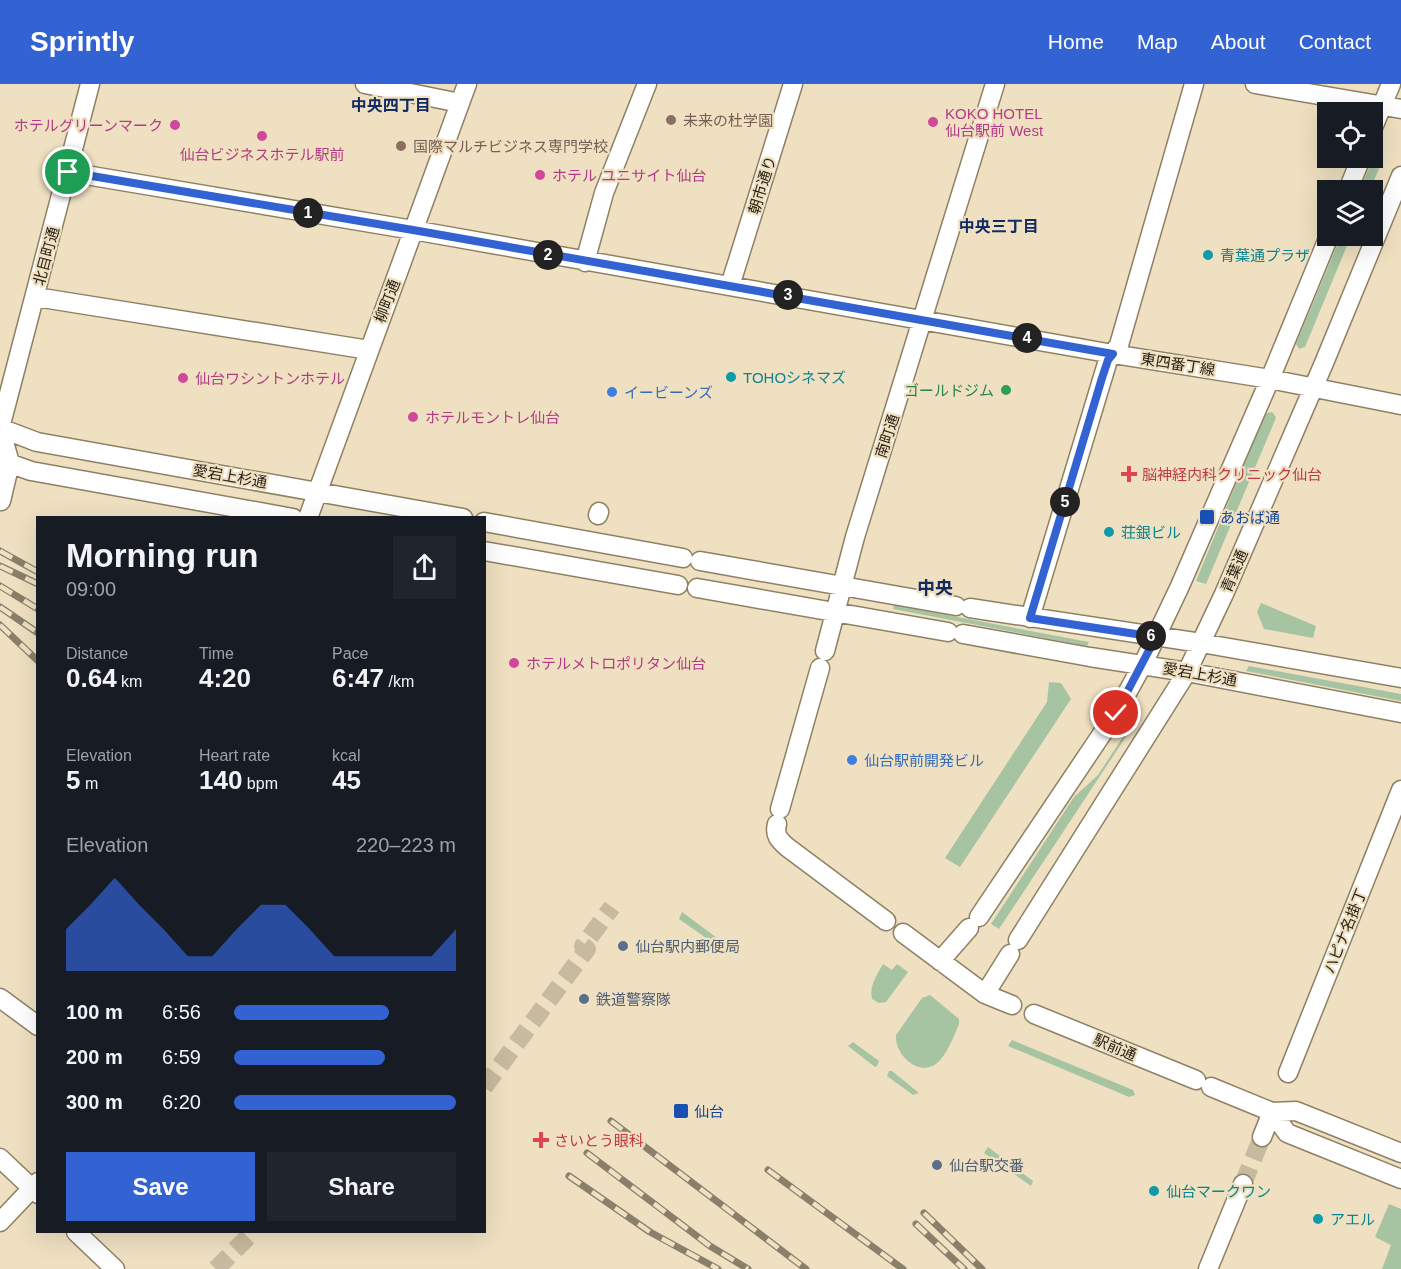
<!DOCTYPE html>
<html lang="en">
<head>
<meta charset="utf-8">
<style>
  :root { --surface:#171b24; --page:#20242c; --text:#f1f3f6; --muted:#9ea1a6; --accent:#3362d2 }
  body { margin:0; font-family:Helvetica,"Noto Sans JP",sans-serif; background:var(--page); color:var(--text); height:100vh; display:flex; flex-direction:column; font-size:22px; white-space:nowrap }
  * { box-sizing:border-box; margin:0 }
  p { font-size:20px; color:var(--muted) }
  .icon { flex:none; width:33px; height:33px; fill:none; stroke:currentColor; stroke-width:2; stroke-linecap:round; stroke-linejoin:round }
  .map { position:relative; flex:1; overflow:hidden }
  .details { position:absolute; left:36px; top:432px; width:450px; height:717px; display:flex; flex-direction:column; background:var(--surface); border-radius:0px; box-shadow:0 6px 24px #0002 }
  .details>* { flex:none }
  .controls { position:absolute; left:1317px; top:18px; display:grid; gap:12px }
  .controls a { display:grid; place-items:center; width:66px; height:66px; border-radius:0px; background:var(--surface); box-shadow:0 6px 24px #0002; font-size:30px }
  .pin { position:absolute; display:grid; place-items:center; width:51px; height:51px; color:#fff; margin:-26px; border:3px solid #fff; border-radius:50%; box-shadow:0 2px 6px #0007 }
  .km { position:absolute; width:30px; height:30px; margin:-15px; border-radius:50%; background:#222; color:#fff; font-size:16px; line-height:30px; text-align:center }
  .round { display:grid; place-items:center; flex:none; width:63px; height:63px; border-radius:0px; background:var(--page) }
  .summary { display:flex; align-items:center; justify-content:space-between; height:102px; padding:0 30px }
  h1 { font-size:33px; font-weight:700; line-height:45px }
  .stats { display:grid; grid-template-columns:repeat(3,1fr); gap:9px; height:102px; padding:6px 30px }
  .stats div { display:grid; align-content:center }
  .stats b { font-size:26px; font-weight:700 }
  .stats small { font-size:16px; font-weight:400 }
  .stats p { font-size:16px }
  .chart { height:168px; padding:12px 30px }
  .chart p { display:flex; justify-content:space-between }
  .chart svg { width:100%; height:108px; margin-top:6px; fill:var(--accent); opacity:.7 }
  .primary-button { display:flex; gap:12px; margin-top:auto; padding:12px 30px }
  .primary-button a { flex:1; height:69px; border-radius:0px; background:var(--accent); color:#fff; font-size:24px; font-weight:700; line-height:69px; text-align:center }
  .primary-button a+a { background:var(--page); color:var(--text) }
  ul { padding:0 30px; list-style:none; font-size:20px }
  li { display:grid; grid-template-columns:96px 72px 1fr; align-items:center; height:45px }
  li i { height:15px; border-radius:8px; background:var(--accent) }
  header { display:flex; align-items:center; gap:36px; box-sizing:border-box; height:84px; padding:0 30px; background:var(--accent); color:#fff }
  header strong { font-size:28px }
  nav { display:flex; gap:33px; margin-inline-start:auto; font-size:21px }
  .map>svg:first-child { display:block }
  .green { fill:#a6c3a2 }
  .lines { fill:none; stroke-linecap:round; stroke-linejoin:round }
  .minor-tunnel { stroke:#c7ba9f; stroke-width:18; stroke-dasharray:18 9; stroke-linecap:butt }
  .minor-casing { stroke:#8e8064; stroke-width:21 }
  .minor { stroke:#fff; stroke-width:18 }
  .rail-casing { stroke:#897f6a; stroke-width:7 }
  .rail { stroke:#efe0c1; stroke-width:4.5; stroke-dasharray:14; stroke-linecap:butt }
  .route-casing { stroke:#fff; stroke-width:12 }
  .route { stroke:#3362d2; stroke-width:8 }
  .education-dot { fill:#8d6e63; stroke:#efe0c1; stroke-width:2 }
  .hotel-dot { fill:#d1479c; stroke:#efe0c1; stroke-width:2 }
  .culture-dot { fill:#0f9aa8; stroke:#efe0c1; stroke-width:2 }
  .leisure-dot { fill:#2e9e5b; stroke:#efe0c1; stroke-width:2 }
  .shop-dot { fill:#3f7fe0; stroke:#efe0c1; stroke-width:2 }
  .health-dot { fill:#e0444e; stroke:#efe0c1; stroke-width:2 }
  .transit-dot { fill:#1a4fb4; stroke:#efe0c1; stroke-width:2 }
  .service-dot { fill:#5c6f8a; stroke:#efe0c1; stroke-width:2 }
  .labels { text-anchor:middle; dominant-baseline:central; stroke-width:4.5; stroke-linejoin:round; paint-order:stroke }
  .hotel-label { font-size:15px; fill:#b23c85; stroke:#efe0c1; text-anchor:start }
  .education-label { font-size:15px; fill:#785e54; stroke:#efe0c1; text-anchor:start }
  .street-label { font-size:15px; fill:#282217; stroke:#efe0c1 }
  .culture-label { font-size:15px; fill:#0d838f; stroke:#efe0c1; text-anchor:start }
  .leisure-label { font-size:15px; fill:#27864d; stroke:#efe0c1; text-anchor:end }
  .shop-label { font-size:15px; fill:#366cbe; stroke:#efe0c1; text-anchor:start }
  .health-label { font-size:15px; fill:#be3a42; stroke:#efe0c1; text-anchor:start }
  .transit-label { font-size:15px; fill:#164399; stroke:#efe0c1; text-anchor:start }
  .service-label { font-size:15px; fill:#4e5e75; stroke:#efe0c1; text-anchor:start }
  .neighbourhood-label { font-size:16px; font-weight:bold; fill:#142b61; stroke:#efe0c1 }
  .quarter-label { font-size:18px; font-weight:bold; fill:#142b61; stroke:#efe0c1 }
</style>
</head>
<body>
<header>
<strong>Sprintly</strong>
<nav><a>Home</a><a>Map</a><a>About</a><a>Contact</a></nav>
</header>
<div class="map">
<svg width="1401" height="1185" viewBox="0 0 1401 1185">
  <rect width="100%" height="100%" fill="#efe0c1"/>
  <path class="green" d="M 1374,71 L 1383,75 L 1370,106 L 1360,106 Z
    M 1341,152 L 1351,152 L 1305,263 L 1299,265 L 1296,260 Z
    M 1272,328 L 1276,333 L 1275,336 L 1206,500 L 1196,497 L 1264,332 L 1267,329 Z
    M 1261,519 L 1316,542 L 1313,554 L 1264,545 L 1257,528 Z
    M 894,521 L 1089,558 L 1087,562 L 893,525 Z
    M 1249,582 L 1401,610 L 1401,617 L 1246,587 Z
    M 1049,598 L 1061,599 L 1071,615 L 960,783 L 945,774 L 1047,618 Z
    M 1130,642 L 1133,642 L 999,845 L 991,840 L 1074,713 L 1098,691 Z
    M 682,828 L 721,857 L 719,863 L 679,835 Z
    M 883,880 L 892,886 L 897,880 L 908,888 L 886,918 L 879,919 L 872,915 C 869,902 877,891 883,880 Z
    M 930,911 L 959,935 L 959,940 C 954,952 947,971 936,980 C 917,993 894,969 896,951 L 922,914 Z
    M 1012,956 L 1133,1006 L 1135,1011 L 1129,1013 L 1008,962 Z
    M 853,958 L 879,977 L 877,982 L 875,983 L 848,962 Z
    M 889,987 L 892,987 L 919,1009 L 913,1011 L 887,992 Z
    M 988,1063 L 1033,1097 L 1031,1102 L 984,1069 Z
    M 1389,1120 L 1401,1125 L 1401,1185 L 1382,1185 L 1391,1161 L 1375,1153 Z"/>
  <g class="lines">
    <path class="minor-tunnel" d="M 484,1003 L 587,865 L 583,862 L 612,823
      M 1243,1100 L 1262,1053
      M 216,1185 L 253,1148"/>
    <defs>
      <path id="minor" d="M 365,0 L 460,19
        M 1255,0 L 1401,25
        M 1372,46 L 1391,0
        M 68,88 L 413,146 L 1113,270 L 1270,295 L 1401,321
        M 1348,106 L 1361,74
        M 585,178 L 604,109 L 647,0
        M 730,202 L 793,0
        M 36,213 L 369,266
        M 0,344 L 37,358 L 463,434
        M 0,344 L 90,0
        M 0,344 L 10,379 L 1,417
        M 0,376 L 31,387 L 293,434
        M 598,431 L 599,428
        M 308,434 L 467,0
        M 484,438 L 683,474
        M 484,467 L 678,501
        M 700,477 L 956,522
        M 697,504 L 948,548
        M 970,524 L 1201,559 L 1401,594
        M 1030,534 L 1108,276 L 1119,261 L 1194,0
        M 963,550 L 1090,573 L 1187,588 L 1401,629
        M 825,567 L 855,453 L 995,0
        M 780,725 L 820,584
        M 777,740 C 774,751 779,756 787,763 L 886,837
        M 979,833 L 1116,629 L 1143,580 L 1180,502 L 1270,295 L 1329,152
        M 903,849 L 985,910 L 1012,921
        M 1018,856 L 1187,588 L 1224,510 L 1324,279 L 1401,92
        M 940,877 L 969,844
        M 985,910 L 1010,870
        M 0,914 L 38,942
        M 1034,930 L 1196,996
        M 1288,989 L 1401,706
        M 1211,1003 L 1272,1028 L 1296,1027 L 1401,1069
        M 1272,1028 L 1287,1049 L 1401,1095
        M 1262,1053 L 1272,1028
        M 0,1074 L 38,1110
        M 0,1138 L 38,1098
        M 76,1148 L 115,1185
        M 1208,1185 L 1243,1100"/>
    </defs>
    <use href="#minor" class="minor-casing"/>
    <use href="#minor" class="minor"/>
    <defs>
      <path id="rail" d="M 0,467 L 38,488
        M 0,482 L 38,500
        M 0,502 L 38,525
        M 0,523 L 38,549
        M 0,541 L 38,577
        M 611,1037 L 806,1185
        M 587,1069 L 710,1162 L 748,1185
        M 768,1086 L 903,1185
        M 569,1092 L 650,1148 L 718,1185
        M 924,1129 L 982,1185
        M 916,1140 L 964,1185"/>
    </defs>
    <use href="#rail" class="rail-casing"/>
    <use href="#rail" class="rail"/>
  </g>
  <g class="lines">
    <defs>
      <path id="route" d="M 68,88 L 413,146 L 1113,270 L 1108,276 L 1102,294 L 1030,534 L 1156,553 L 1116,629"/>
    </defs>
    <use href="#route" class="route-casing"/>
    <use href="#route" class="route"/>
  </g>
  <g class="education-dot">
    <circle cx="671" cy="36" r="6"/>
    <circle cx="401" cy="62" r="6"/>
  </g>
  <g class="hotel-dot">
    <circle cx="933" cy="38" r="6"/>
    <circle cx="175" cy="41" r="6"/>
    <circle cx="262" cy="52" r="6"/>
    <circle cx="540" cy="91" r="6"/>
    <circle cx="183" cy="294" r="6"/>
    <circle cx="413" cy="333" r="6"/>
    <circle cx="514" cy="579" r="6"/>
  </g>
  <g class="culture-dot">
    <circle cx="1208" cy="171" r="6"/>
    <circle cx="731" cy="293" r="6"/>
    <circle cx="1109" cy="448" r="6"/>
    <circle cx="1154" cy="1107" r="6"/>
    <circle cx="1318" cy="1135" r="6"/>
  </g>
  <circle class="leisure-dot" cx="1006" cy="306" r="6"/>
  <g class="shop-dot">
    <circle cx="612" cy="308" r="6"/>
    <circle cx="852" cy="676" r="6"/>
  </g>
  <g class="health-dot">
    <path d="M1126 381h6v6h6v6h-6v6h-6v-6h-6v-6h6z"/>
    <path d="M538 1047h6v6h6v6h-6v6h-6v-6h-6v-6h6z"/>
  </g>
  <g class="transit-dot">
    <rect x="1199" y="425" width="16" height="16" rx="3"/>
    <rect x="673" y="1019" width="16" height="16" rx="3"/>
  </g>
  <g class="service-dot">
    <circle cx="623" cy="862" r="6"/>
    <circle cx="584" cy="915" r="6"/>
    <circle cx="937" cy="1081" r="6"/>
  </g>
  <g class="labels">
    <g class="hotel-label">
      <text x="945" y="29">KOKO HOTEL<tspan x="945" dy="17">仙台駅前 West</tspan></text>
      <text x="163" y="41" text-anchor="end">ホテルグリーンマーク</text>
      <text x="262" y="70" text-anchor="middle">仙台ビジネスホテル駅前</text>
      <text x="552" y="91">ホテル ユニサイト仙台</text>
      <text x="195" y="294">仙台ワシントンホテル</text>
      <text x="425" y="333">ホテルモントレ仙台</text>
      <text x="526" y="579">ホテルメトロポリタン仙台</text>
    </g>
    <g class="education-label">
      <text x="683" y="36">未来の杜学園</text>
      <text x="413" y="62">国際マルチビジネス専門学校</text>
    </g>
    <g class="street-label">
      <text transform="translate(762 101) rotate(-73)">朝市通り</text>
      <text transform="translate(46 172) rotate(-75)">北目町通</text>
      <text transform="translate(387 217) rotate(-69)">柳町通</text>
      <text transform="translate(1178 280) rotate(9)">東四番丁線</text>
      <text transform="translate(887 352) rotate(-72)">南町通</text>
      <text transform="translate(230 392) rotate(10)">愛宕上杉通</text>
      <text transform="translate(1234 487) rotate(-67)">青葉通</text>
      <text transform="translate(1200 590) rotate(10)">愛宕上杉通</text>
      <text transform="translate(1345 847) rotate(-68)">ハピナ名掛丁</text>
      <text transform="translate(1115 963) rotate(23)">駅前通</text>
    </g>
    <g class="culture-label">
      <text x="1220" y="171">青葉通プラザ</text>
      <text x="743" y="293">TOHOシネマズ</text>
      <text x="1121" y="448">荘銀ビル</text>
      <text x="1166" y="1107">仙台マークワン</text>
      <text x="1330" y="1135">アエル</text>
    </g>
    <g class="leisure-label">
      <text x="994" y="306">ゴールドジム</text>
    </g>
    <g class="shop-label">
      <text x="624" y="308">イービーンズ</text>
      <text x="864" y="676">仙台駅前開発ビル</text>
    </g>
    <g class="health-label">
      <text x="1142" y="390">脳神経内科クリニック仙台</text>
      <text x="554" y="1056">さいとう眼科</text>
    </g>
    <g class="transit-label">
      <text x="1220" y="433">あおば通</text>
      <text x="694" y="1027">仙台</text>
    </g>
    <g class="service-label">
      <text x="635" y="862">仙台駅内郵便局</text>
      <text x="596" y="915">鉄道警察隊</text>
      <text x="949" y="1081">仙台駅交番</text>
    </g>
    <g class="neighbourhood-label">
      <text x="391" y="21">中央四丁目</text>
      <text x="999" y="142">中央三丁目</text>
    </g>
    <g class="quarter-label">
      <text x="935" y="504">中央</text>
    </g>
  </g>
</svg>
<div class="controls">
<a><svg class="icon" aria-label="locate" viewBox="0 0 24 24"><circle cx="12" cy="12" r="6"/><path d="M12 2v4M12 18v4M2 12h4M18 12h4"/></svg></a>
<a><svg class="icon" aria-label="layers" viewBox="0 0 24 24"><path d="M12 4l9 5-9 5-9-5zM3 14l9 5 9-5"/></svg></a>
</div>
<div class="pin" style="left:68px;top:88px;background:#1e9e55"><svg class="icon" aria-label="arrive" viewBox="0 0 24 24"><path d="M6 21V4h12l-3 4 3 4H6"/></svg></div>
<div class="pin" style="left:1116px;top:629px;background:#d93025"><svg class="icon" aria-label="check" viewBox="0 0 24 24"><path d="M5 12l5 5 9-10"/></svg></div>
<b class="km" style="left:308px;top:129px">1</b>
<b class="km" style="left:548px;top:171px">2</b>
<b class="km" style="left:788px;top:211px">3</b>
<b class="km" style="left:1027px;top:254px">4</b>
<b class="km" style="left:1065px;top:418px">5</b>
<b class="km" style="left:1151px;top:552px">6</b>
<section class="details">
<div class="summary"><div><h1>Morning run</h1><p>09:00</p></div><a class="round"><svg class="icon" aria-label="share" viewBox="0 0 24 24"><path d="M12 15V3M7 8l5-5 5 5M5 13v7h14v-7"/></svg></a></div>
<div class="stats">
<div><p>Distance</p><b>0.64<small> km</small></b></div>
<div><p>Time</p><b>4:20</b></div>
<div><p>Pace</p><b>6:47<small> /km</small></b></div>
</div>
<div class="stats">
<div><p>Elevation</p><b>5<small> m</small></b></div>
<div><p>Heart rate</p><b>140<small> bpm</small></b></div>
<div><p>kcal</p><b>45</b></div>
</div>
<div class="chart"><p><span>Elevation</span>220–223 m</p>
<svg viewBox="0 0 160 44" preserveAspectRatio="none"><path d="M0 44V27L10 17L20 6L30 17L40 27L50 38L60 38L70 27L80 17L90 17L100 27L110 38L120 38L130 38L140 38L150 38L160 27V44z"/></svg>
</div>
<ul>
<li><b>100 m</b>6:56<i style="width:70%"></i></li>
<li><b>200 m</b>6:59<i style="width:68%"></i></li>
<li><b>300 m</b>6:20<i style="width:100%"></i></li>
</ul>
<div class="primary-button"><a>Save</a><a>Share</a></div>
</section>
</div>
</body>
</html>
